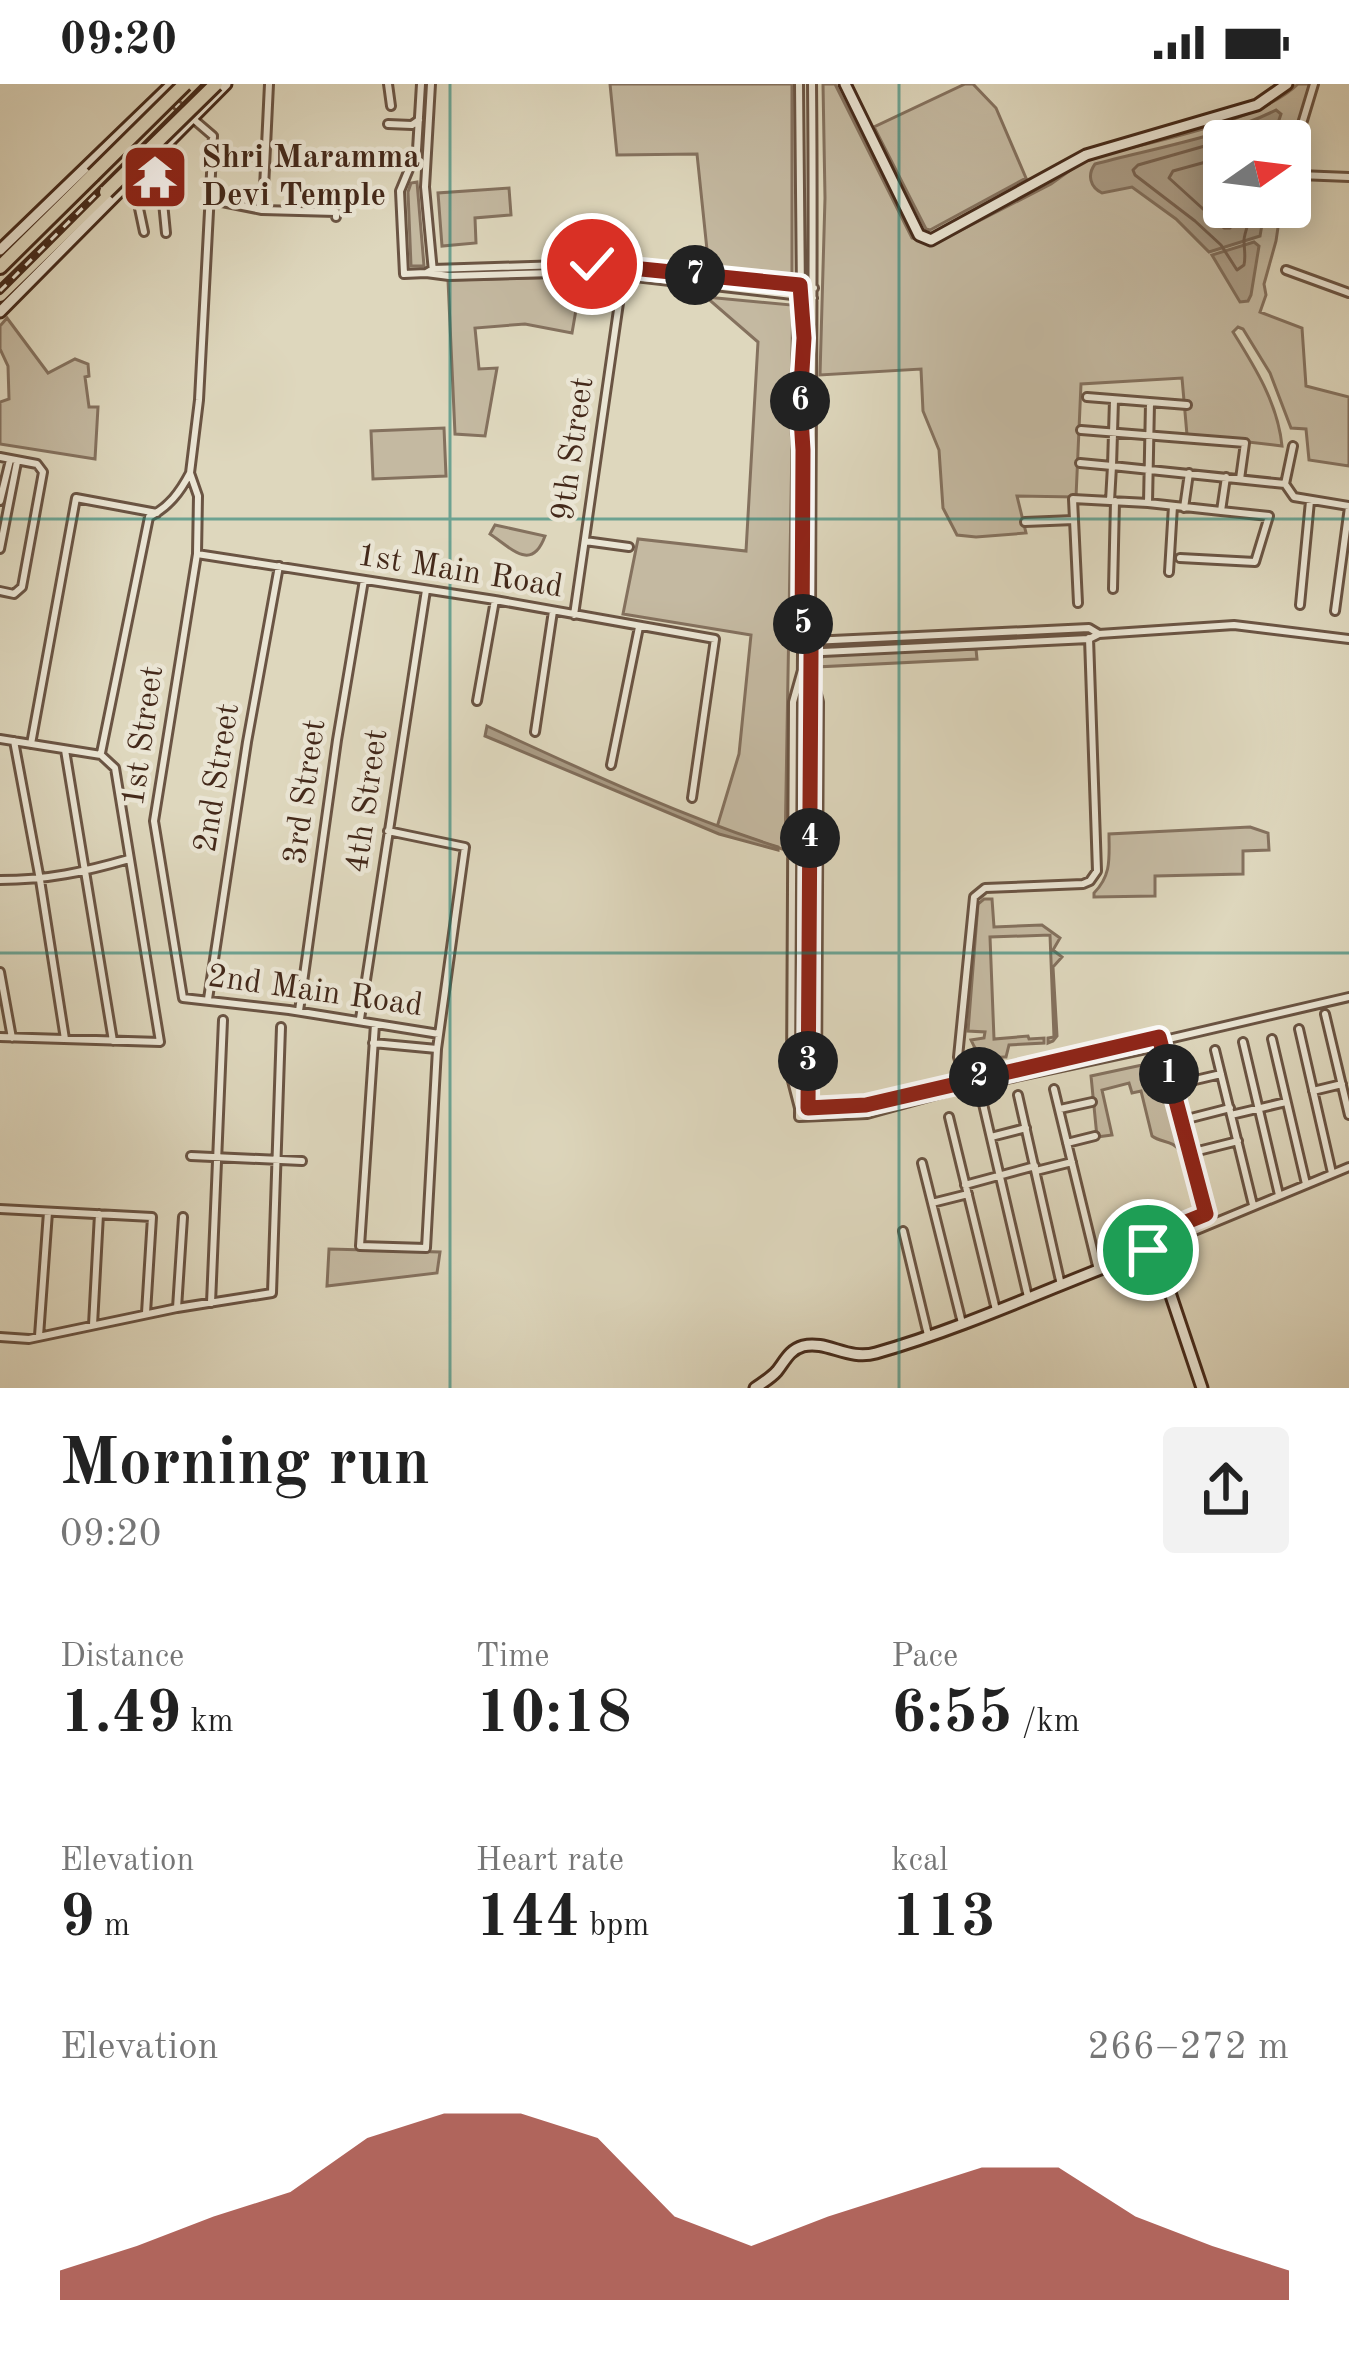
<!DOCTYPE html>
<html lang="en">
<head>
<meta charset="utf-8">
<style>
  :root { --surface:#fff; --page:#f2f2f2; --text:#222; --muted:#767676; --accent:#8f2418 }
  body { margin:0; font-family:"Old Standard TT",serif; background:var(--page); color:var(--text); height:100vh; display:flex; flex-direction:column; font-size:45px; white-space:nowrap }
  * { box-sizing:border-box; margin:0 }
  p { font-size:39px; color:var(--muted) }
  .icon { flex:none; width:66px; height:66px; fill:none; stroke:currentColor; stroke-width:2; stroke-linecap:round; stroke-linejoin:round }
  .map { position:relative; height:1304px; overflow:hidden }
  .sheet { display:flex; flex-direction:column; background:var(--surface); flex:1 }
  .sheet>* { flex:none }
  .needle { width:78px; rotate:76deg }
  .tools { position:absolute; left:1203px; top:36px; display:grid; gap:24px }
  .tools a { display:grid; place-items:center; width:108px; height:108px; border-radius:12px; background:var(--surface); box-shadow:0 6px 30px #0003; font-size:60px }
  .pin { position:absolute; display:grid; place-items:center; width:102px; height:102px; color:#fff; margin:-51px; border:6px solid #fff; border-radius:50%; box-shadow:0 3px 12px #0007 }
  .km { position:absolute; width:60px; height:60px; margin:-30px; border-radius:50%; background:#222; color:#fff; font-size:33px; line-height:60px; text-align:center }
  .round { display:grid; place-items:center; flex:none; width:126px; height:126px; border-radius:12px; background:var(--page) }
  .headline { display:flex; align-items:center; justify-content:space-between; height:204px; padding:0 60px }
  h1 { font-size:66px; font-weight:700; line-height:90px }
  .stats { display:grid; grid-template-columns:repeat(3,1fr); gap:18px; height:204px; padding:12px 60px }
  .stats div { display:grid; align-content:center }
  .stats b { font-size:60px; font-weight:700 }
  .stats small { font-size:33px; font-weight:400 }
  .stats p { font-size:33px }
  .chart { height:336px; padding:24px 60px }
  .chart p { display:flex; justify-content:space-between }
  .chart svg { width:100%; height:216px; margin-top:12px; fill:var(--accent); opacity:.7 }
  .status { display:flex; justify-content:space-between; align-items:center; height:84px; padding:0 60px; background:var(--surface); direction:ltr }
  .status svg { height:33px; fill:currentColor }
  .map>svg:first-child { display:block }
  .green { fill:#c4b9a1; stroke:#84715e; stroke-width:3 }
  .water { fill:#aa9c86; stroke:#816e5b; stroke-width:3 }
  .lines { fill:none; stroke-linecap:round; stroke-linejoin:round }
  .shore { stroke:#776250; stroke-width:3 }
  .street-casing { stroke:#6a5443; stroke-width:12 }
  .secondary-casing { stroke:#44291a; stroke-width:15 }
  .highway-casing { stroke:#44291a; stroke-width:18 }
  .street { stroke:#eae5d4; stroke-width:6 }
  .secondary { stroke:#eae5d4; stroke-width:9 }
  .highway { stroke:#ded7bd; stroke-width:12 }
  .rail-casing { stroke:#44291a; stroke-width:8 }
  .rail { stroke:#eae5d4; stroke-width:3; stroke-dasharray:9; stroke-linecap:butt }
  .highway-bridge-casing { stroke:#44291a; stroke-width:18; stroke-linecap:butt }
  .highway-bridge { stroke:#ded7bd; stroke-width:12 }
  .route-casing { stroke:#fff; stroke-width:24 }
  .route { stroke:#8f2418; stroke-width:15 }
  .grid { fill:none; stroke:#0f766e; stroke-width:3; stroke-opacity:0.55 }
  .labels { text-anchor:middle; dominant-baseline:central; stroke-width:9; stroke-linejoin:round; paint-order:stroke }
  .poi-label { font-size:33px; font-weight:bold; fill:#44291a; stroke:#eae5d4; text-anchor:start }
  .street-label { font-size:33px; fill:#44291a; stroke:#eae5d4 }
</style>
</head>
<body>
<div class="status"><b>09:20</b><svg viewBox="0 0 49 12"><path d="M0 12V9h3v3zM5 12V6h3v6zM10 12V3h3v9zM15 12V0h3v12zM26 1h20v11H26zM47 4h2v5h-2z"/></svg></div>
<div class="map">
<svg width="1349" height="1304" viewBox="0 0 1349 1304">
  <rect width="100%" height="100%" fill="#ded7bd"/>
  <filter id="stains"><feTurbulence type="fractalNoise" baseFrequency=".00167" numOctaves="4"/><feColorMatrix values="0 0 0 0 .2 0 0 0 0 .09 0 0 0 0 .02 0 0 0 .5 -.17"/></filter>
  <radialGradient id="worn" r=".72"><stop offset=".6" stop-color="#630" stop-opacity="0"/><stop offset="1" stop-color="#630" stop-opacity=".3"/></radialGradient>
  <path class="green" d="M 610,0 L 792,0 L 792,194 L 709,185 L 697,70 L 617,71 Z
    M 823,0 L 835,0 L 912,154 L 934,160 L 1051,100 L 1079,80 L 1098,72 C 1153,57 1259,38 1298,0 L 1310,0 L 1297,44 L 1286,57 L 1224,57 L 1224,123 L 1281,123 L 1276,157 L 1264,200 L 1266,211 L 1260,228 L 1302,244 L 1306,302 L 1349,313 L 1349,382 L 1309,376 L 1306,345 L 1291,344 L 1270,289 L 1243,245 L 1238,243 L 1233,248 C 1255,283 1278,320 1282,362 L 1187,351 L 1182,294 L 1081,300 L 1076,413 L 1017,412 L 1026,449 L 976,453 L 957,451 L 943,424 L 939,366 L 923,327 L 921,285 L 820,291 L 825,114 Z
    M 965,0 L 973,0 L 996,24 L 1026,94 L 930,146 L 926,145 L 874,43 Z
    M 417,98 L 424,182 L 411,182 L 408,108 L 411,99 Z
    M 509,104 L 511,131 L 475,134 L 476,159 L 442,162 L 438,109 Z
    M 564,193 L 577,220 L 572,249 L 525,240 L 475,244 L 479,285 L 497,284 L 485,352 L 455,350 L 448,196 Z
    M 706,213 L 792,221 C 794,268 788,314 792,360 L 785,766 L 717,743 L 739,670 L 751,551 L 623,530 L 638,455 L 746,467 L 758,258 Z
    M 7,234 L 48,289 L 75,275 L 88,280 L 89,292 L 85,293 L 89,323 L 98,323 L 95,375 L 0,360 L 0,318 L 9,315 L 8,282 L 0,265 L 0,242 Z
    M 444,344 L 446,392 L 373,395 L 371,347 Z
    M 495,441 L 545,452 C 532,488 512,465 490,450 Z
    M 976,565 L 977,575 L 815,583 L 824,571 Z
    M 1250,743 L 1268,749 L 1269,766 L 1243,767 L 1243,790 L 1155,792 L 1155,812 L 1094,813 L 1094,809 C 1112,791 1109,773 1109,750 Z
    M 984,815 L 992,815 L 994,843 L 1042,841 L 1060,854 L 1053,866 L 1062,873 L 1053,883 L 1057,952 L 1053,957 L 1048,959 L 1048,954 L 1054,953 L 1050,851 L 990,853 L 994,955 L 1028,952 L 1029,955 L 1044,954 L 1044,959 L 1009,961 L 1006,973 C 987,974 979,975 971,956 L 984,954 L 985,948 L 968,947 L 978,820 Z
    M 1156,978 L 1180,1067 C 1173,1056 1161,1059 1152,1052 L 1141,1007 L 1132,1009 L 1129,999 L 1102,1006 L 1112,1051 L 1097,1053 L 1091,992 Z
    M 329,1165 L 440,1168 L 437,1189 L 327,1202 Z"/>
  <path class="water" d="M 1276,26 L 1281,30 L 1272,57 L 1224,57 L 1224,123 L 1265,123 L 1260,152 L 1209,168 L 1176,135 L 1132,103 L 1102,109 C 1090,103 1087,91 1095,80 C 1151,65 1225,52 1276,26 Z
    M 1254,158 L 1259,162 L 1251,211 L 1248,217 L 1240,218 L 1212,171 Z
    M 487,642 C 583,686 678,731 778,763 L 778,766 L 719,750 L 485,652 Z"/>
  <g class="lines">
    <path class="shore" d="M 1224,73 L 1173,87 L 1169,94 L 1224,144 L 1230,144 L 1235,136 L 1237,123
      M 1253,123 C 1251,132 1244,150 1244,156 C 1244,165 1246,172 1244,181 L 1237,186 L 1221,161 L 1195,137 L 1135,91 L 1133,86 L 1138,81 L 1254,48 L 1260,50 L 1262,57"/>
    <defs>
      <path id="street" d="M 388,0 L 391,22
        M 421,0 L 417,66 L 400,107 L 404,190 L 426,189 L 433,185 L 592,180 L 752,194 L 814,204
        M 431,0 L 425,103 L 433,188
        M 799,0 L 801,212 L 813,214
        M 812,0 C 814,186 811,371 811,557 L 1089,544 L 1099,550
        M 170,15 L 213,52 L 199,316 L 190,389 L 198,412 L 197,470 L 154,737 L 183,914 L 289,926 L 439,950
        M 388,40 L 412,41 L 419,36
        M 1290,66 L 1291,57 L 1301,43 L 1314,0
        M 154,74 L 161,98 L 166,149
        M 1290,83 L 1291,87 L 1299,91 L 1349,93
        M 133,96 L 144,148
        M 264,104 L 269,0
        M 212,116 L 262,126 L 336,128 L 336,133
        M 1286,186 L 1349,209
        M 426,189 L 449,192 L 591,188 L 801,212 L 804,254 L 799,318 L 803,366 L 802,569 L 1089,555 L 1099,550 L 1234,541 L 1349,555
        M 1087,313 L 1187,321
        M 1150,319 L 1148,419 L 1110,417 L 1112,382 L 1285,400 L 1294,413 L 1349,422
        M 1081,346 L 1245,359 L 1240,395
        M 0,373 L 37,380 L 43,388 L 22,503 L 14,510 L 0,507
        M 1080,379 L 1112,382 L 1114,316
        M 1285,400 L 1293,362
        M 0,417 L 10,376
        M 1148,419 L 1221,427
        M 1184,424 L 1189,389
        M 1025,438 L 1074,436
        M 585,457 L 629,463
        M 0,465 L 17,378
        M 197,470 L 495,516 L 715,555 L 692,714
        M 1180,474 L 1255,478 L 1269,432 L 1221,427 L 1226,393
        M 1169,488 L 1173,422
        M 1113,505 L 1115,417
        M 1078,519 L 1073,415 L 1110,417
        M 1300,521 L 1310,417
        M 1335,527 L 1349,423
        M 574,531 L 621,205
        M 802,569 L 799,1033 L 867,1030 L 950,1007 L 1161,962
        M 802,586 L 793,618 L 791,993 L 799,1024 L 866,1021 L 1159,953 L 1206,1130 L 1159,1149 L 1162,1160
        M 477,617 L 495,516
        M 535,648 L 553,527
        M 0,655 L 101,671 L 115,684 L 160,958 L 0,953
        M 14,657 L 40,796 L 65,955
        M 31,660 L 76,414 L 157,429
        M 65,666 L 113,957
        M 101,669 L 149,433 C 169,423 180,408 190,389
        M 611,681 L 639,543
        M 0,796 C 47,796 84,788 129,775
        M 0,888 L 12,954
        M 208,915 L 247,658 L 279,482
        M 299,927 L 337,656 L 364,496
        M 1325,930 L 1349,1031
        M 360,935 L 426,506
        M 375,940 L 360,1162 L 426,1164 L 437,965 L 465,763 L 388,747
        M 1299,945 L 1332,1089
        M 1272,955 L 1306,1100
        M 1160,957 L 1349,913
        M 1243,958 L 1279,1111
        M 373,959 L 437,965
        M 1215,966 L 1253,1121
        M 1185,972 L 1191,997 L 1221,990
        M 965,996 L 958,973 L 974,813 L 985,804 L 1083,800 L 1090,797 L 1097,787 L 1089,554
        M 1054,1005 L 1098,1186
        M 1313,1007 L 1342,1000
        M 1018,1011 L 1061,1201
        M 812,1012 L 817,993 L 819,618 L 813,595
        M 983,1020 L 1028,1213
        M 1060,1025 L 1092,1018
        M 1231,1031 L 1286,1018
        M 808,1033 L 811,570
        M 949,1033 L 996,1226
        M 1187,1035 L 1230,1024
        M 991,1053 L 1026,1044
        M 1067,1059 L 1095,1052
        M 1198,1067 L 1238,1057
        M 191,1072 L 302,1077
        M 922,1079 L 962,1239
        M 1036,1087 L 1072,1078
        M 965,1101 L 1035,1082
        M 932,1119 L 968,1110
        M 0,1125 L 152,1133 L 146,1229
        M 903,1147 L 928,1251
        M 1163,1160 L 1349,1083
        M 211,1219 L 223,936
        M 177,1224 L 183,1133
        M 93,1241 L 99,1130
        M 39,1252 L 48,1128
        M 0,1253 L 29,1255 L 177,1224 L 272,1209 L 281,943"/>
      <path id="secondary" d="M 845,0 L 919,151 L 931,156 L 1086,71 L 1257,21 L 1287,0
        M 0,166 L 172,0
        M 0,228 L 226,0
        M 755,1304 C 762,1299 771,1294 777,1287 C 785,1277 789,1266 803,1262 C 827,1256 848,1277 876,1269 C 971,1242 1062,1198 1155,1164 L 1202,1304"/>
      <path id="highway" d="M 0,183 L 93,91
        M 0,211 L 106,108"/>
    </defs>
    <use href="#street" class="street-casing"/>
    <use href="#secondary" class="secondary-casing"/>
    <use href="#highway" class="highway-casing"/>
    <use href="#street" class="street"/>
    <use href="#secondary" class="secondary"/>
    <use href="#highway" class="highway"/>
    <defs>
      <path id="rail" d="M 0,207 L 206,0"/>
    </defs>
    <use href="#rail" class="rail-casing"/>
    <use href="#rail" class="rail"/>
    <defs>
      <path id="highway-bridge" d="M 93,91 L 185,0
        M 106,108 L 216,0"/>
    </defs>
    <use href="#highway-bridge" class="highway-bridge-casing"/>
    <use href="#highway-bridge" class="highway-bridge"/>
  </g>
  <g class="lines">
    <defs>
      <path id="route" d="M 592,180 L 800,201 L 804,254 L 800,318 L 803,366 L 802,557 L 811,557 L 811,569 L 808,1024 L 866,1021 L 1159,953 L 1206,1130 L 1159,1149 L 1162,1160 L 1148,1166"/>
    </defs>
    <use href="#route" class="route-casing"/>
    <use href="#route" class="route"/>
  </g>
  <path class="grid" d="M 450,0 L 450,1304M 899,0 L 899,1304M 0,435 L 1349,435M 0,869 L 1349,869"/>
  <defs>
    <symbol id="temple-square" viewBox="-11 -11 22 22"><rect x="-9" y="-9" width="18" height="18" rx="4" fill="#8f2418" stroke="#eae5d4"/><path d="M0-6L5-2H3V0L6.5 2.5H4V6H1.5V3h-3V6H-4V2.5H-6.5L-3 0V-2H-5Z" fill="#fff"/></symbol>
  </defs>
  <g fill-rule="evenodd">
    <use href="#temple-square" x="117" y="55" width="76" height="76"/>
  </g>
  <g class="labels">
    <g class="poi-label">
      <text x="201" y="74">Shri Maramma<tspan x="201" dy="38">Devi Temple</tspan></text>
    </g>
    <g class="street-label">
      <text transform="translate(574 365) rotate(-82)">9th Street</text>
      <text transform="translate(460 488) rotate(9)">1st Main Road</text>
      <text transform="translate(144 652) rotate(-82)">1st Street</text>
      <text transform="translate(218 694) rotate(-81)">2nd Street</text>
      <text transform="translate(306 708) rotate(-82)">3rd Street</text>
      <text transform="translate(368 717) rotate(-82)">4th Street</text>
      <text transform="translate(315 908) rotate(8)">2nd Main Road</text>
    </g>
  </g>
  <rect width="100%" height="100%" filter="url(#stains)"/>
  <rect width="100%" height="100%" fill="url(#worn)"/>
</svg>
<div class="tools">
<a><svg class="needle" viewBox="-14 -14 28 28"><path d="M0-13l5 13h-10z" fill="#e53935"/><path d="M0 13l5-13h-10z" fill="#767676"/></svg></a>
</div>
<div class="pin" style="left:1148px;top:1166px;background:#1e9e55"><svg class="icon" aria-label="arrive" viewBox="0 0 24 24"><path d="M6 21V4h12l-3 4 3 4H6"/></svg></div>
<div class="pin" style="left:592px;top:180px;background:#d93025"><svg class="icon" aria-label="check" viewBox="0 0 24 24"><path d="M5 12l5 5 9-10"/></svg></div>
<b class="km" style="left:1169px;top:990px">1</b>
<b class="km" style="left:979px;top:993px">2</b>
<b class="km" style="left:808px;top:977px">3</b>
<b class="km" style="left:810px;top:754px">4</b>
<b class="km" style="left:803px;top:540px">5</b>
<b class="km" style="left:800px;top:317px">6</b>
<b class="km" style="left:695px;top:191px">7</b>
</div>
<section class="sheet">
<div class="headline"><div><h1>Morning run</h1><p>09:20</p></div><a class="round"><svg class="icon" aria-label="share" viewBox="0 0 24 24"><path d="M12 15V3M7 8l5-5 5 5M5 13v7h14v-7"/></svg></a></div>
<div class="stats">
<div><p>Distance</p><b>1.49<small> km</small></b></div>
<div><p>Time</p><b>10:18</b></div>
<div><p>Pace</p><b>6:55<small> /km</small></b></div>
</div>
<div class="stats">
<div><p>Elevation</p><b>9<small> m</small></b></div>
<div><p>Heart rate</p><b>144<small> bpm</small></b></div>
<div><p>kcal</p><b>113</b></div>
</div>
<div class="chart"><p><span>Elevation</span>266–272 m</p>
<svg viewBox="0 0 160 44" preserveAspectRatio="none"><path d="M0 44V38L10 33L20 27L30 22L40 11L50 6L60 6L70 11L80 27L90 33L100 27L110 22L120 17L130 17L140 27L150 33L160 38V44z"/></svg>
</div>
</section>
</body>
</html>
